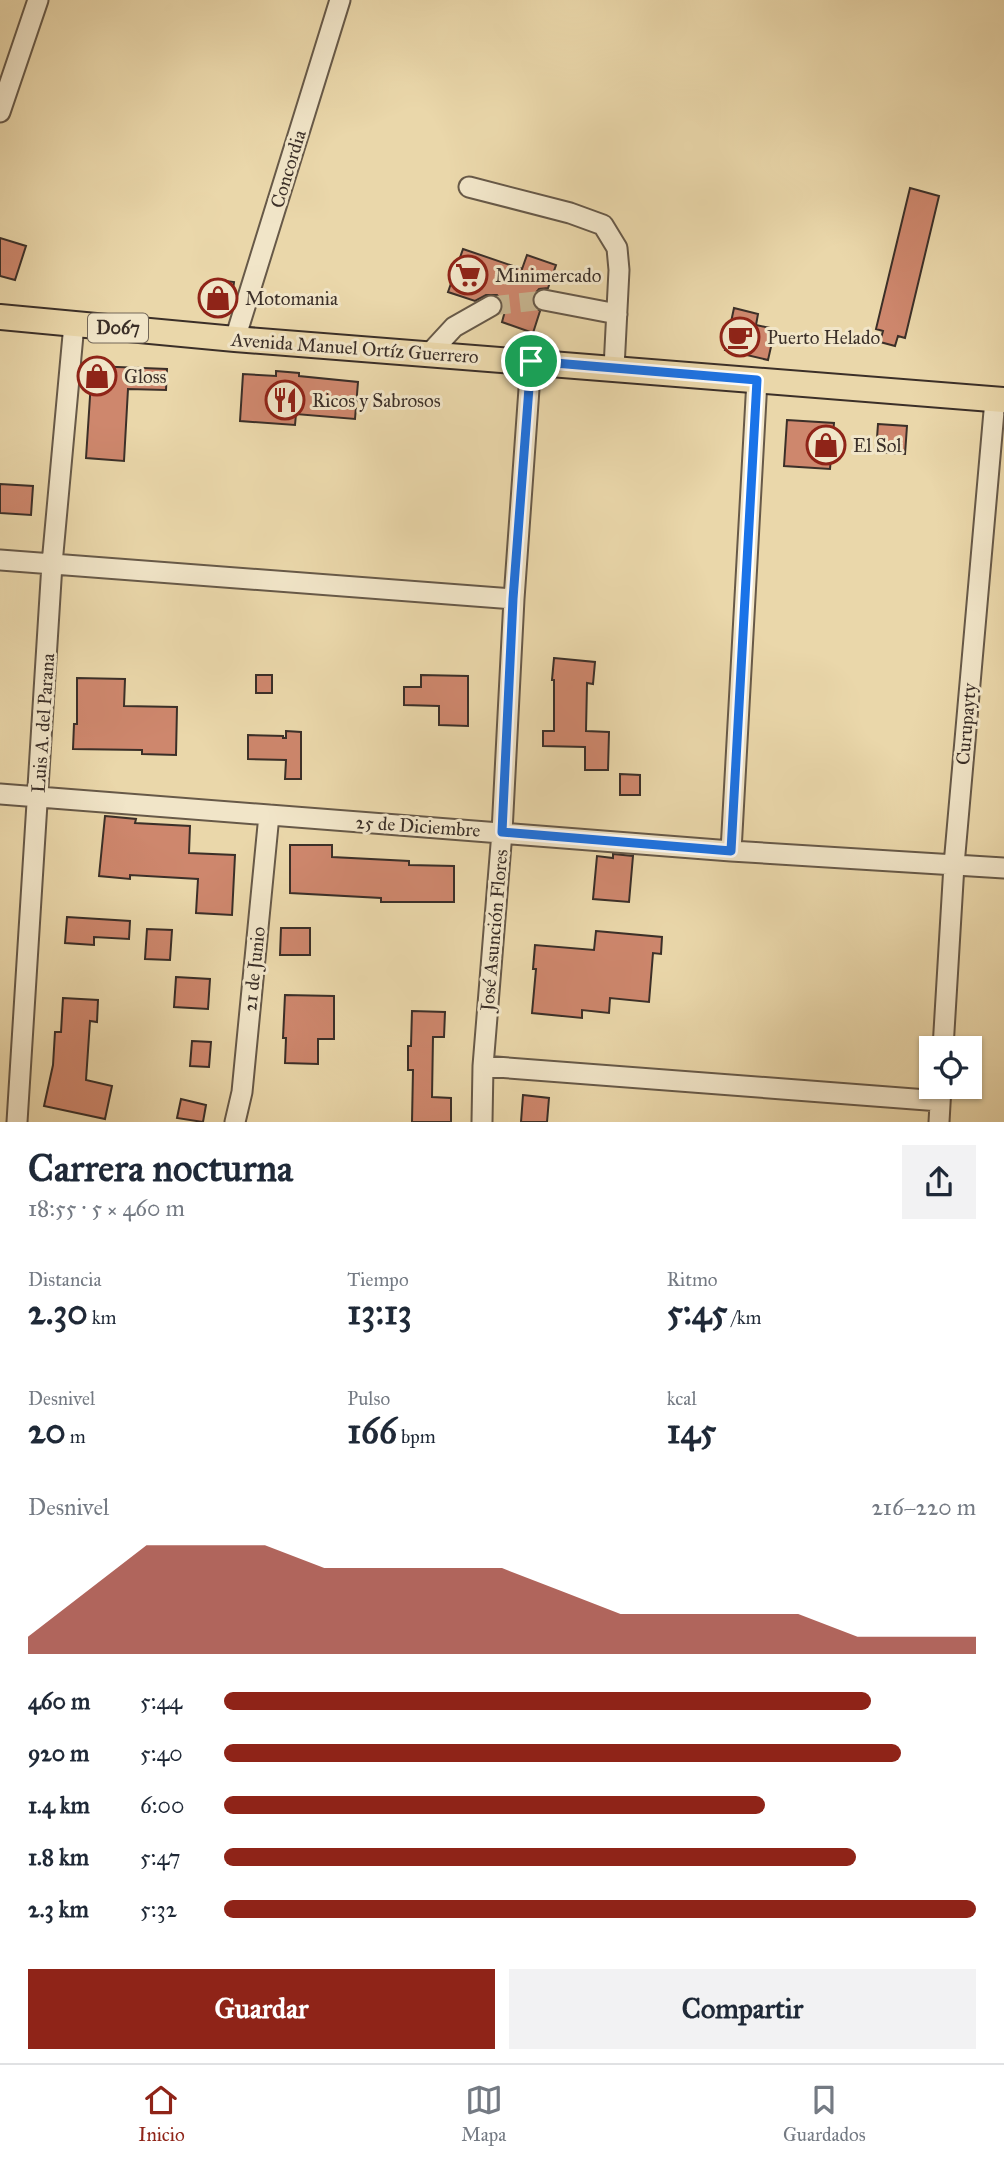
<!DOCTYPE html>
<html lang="es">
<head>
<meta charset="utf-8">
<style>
  :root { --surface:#fff; --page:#f2f2f3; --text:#1f2937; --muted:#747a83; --line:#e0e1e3; --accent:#8f2418 }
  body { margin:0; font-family:"IM FELL Great Primer",serif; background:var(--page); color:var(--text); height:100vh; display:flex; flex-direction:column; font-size:26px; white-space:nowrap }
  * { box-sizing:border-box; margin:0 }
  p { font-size:23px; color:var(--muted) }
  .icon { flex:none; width:38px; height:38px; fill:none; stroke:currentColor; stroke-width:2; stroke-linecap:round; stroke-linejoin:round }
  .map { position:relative; height:1122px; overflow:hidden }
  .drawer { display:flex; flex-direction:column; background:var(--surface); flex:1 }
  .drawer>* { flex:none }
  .tools { position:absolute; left:919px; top:1036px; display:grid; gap:14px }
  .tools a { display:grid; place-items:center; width:63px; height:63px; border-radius:0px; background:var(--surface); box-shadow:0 2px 5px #0004; font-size:35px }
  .pin { position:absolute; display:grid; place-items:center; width:60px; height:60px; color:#fff; margin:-30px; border:4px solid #fff; border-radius:50%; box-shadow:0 2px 7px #0007 }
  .round { display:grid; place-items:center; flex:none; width:74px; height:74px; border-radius:0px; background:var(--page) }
  .headline { display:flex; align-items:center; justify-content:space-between; height:119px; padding:0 28px }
  h1 { font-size:38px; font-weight:700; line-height:52px }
  .metrics { display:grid; grid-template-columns:repeat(3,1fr); gap:10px; height:119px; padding:7px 28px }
  .metrics div { display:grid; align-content:center }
  .metrics b { font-size:35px; font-weight:700 }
  .metrics small { font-size:19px; font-weight:400 }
  .metrics p { font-size:19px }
  .chart { height:196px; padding:14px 28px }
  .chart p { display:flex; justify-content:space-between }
  .chart svg { width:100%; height:126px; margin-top:7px; fill:var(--accent); opacity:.7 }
  .action { display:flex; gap:14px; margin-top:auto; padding:14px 28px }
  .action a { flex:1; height:80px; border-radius:0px; background:var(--accent); color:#fff; font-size:28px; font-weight:700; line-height:80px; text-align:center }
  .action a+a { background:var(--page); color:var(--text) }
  ul { padding:0 28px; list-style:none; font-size:23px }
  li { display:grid; grid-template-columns:112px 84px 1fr; align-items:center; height:52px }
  li i { height:18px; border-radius:9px; background:var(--accent) }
  .tabs { display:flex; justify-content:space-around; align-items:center; height:98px; border-top:2px solid var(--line); background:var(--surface); font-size:19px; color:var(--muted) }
  .tabs a { display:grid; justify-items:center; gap:4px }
  .tabs .selected { color:var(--accent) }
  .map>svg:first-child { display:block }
  .building { fill:#ce876d; stroke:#3b2f28; stroke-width:2 }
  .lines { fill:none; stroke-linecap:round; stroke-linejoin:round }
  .minor-tunnel { stroke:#c7b590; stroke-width:19; stroke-dasharray:19 10; stroke-linecap:butt }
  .minor-casing { stroke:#675948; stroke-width:23 }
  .major-casing { stroke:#3b2f28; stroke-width:28 }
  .minor { stroke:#f1e5c8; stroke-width:19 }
  .major { stroke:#ead7aa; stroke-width:24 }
  .route-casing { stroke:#fff; stroke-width:14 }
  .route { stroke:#1a73e8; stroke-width:9 }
  .labels { text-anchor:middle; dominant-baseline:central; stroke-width:6; stroke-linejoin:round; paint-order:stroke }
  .shield { fill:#f1e5c8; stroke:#726658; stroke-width:2 }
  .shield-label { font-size:18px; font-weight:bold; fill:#3b2f28 }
  .street-label { font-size:19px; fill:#3b2f28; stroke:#f1e5c8 }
  .poi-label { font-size:19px; fill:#3b2f28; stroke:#f1e5c8; text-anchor:start }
</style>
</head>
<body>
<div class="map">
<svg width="1004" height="1122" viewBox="0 0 1004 1122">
  <rect width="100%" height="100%" fill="#ead7aa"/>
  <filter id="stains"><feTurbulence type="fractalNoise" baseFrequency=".00286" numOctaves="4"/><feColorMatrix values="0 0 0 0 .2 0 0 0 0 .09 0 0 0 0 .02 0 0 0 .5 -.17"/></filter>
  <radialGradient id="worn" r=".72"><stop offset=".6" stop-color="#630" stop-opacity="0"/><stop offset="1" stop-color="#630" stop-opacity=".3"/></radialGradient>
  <path class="building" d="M 910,188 L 939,196 L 905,338 L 898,336 L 895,346 L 880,342 L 883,331 L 876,329 Z
    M 0,238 L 26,246 L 15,280 L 0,276 Z
    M 463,249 L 522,269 L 527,255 L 556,265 L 548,288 L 539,289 L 532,297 L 533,305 L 540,311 L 533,333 L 502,322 L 505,311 L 502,310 L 502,301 L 497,295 L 486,295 L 475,301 L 448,292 Z
    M 218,280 L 234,282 L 231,306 L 219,311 L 202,308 L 205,287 L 217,289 Z
    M 734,308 L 758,314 L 756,325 L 775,329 L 768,360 L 725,350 Z
    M 92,366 L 167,369 L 166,390 L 128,389 L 124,461 L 86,458 Z
    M 276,371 L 299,373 L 299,376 L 358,382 L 355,419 L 296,414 L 295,425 L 240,421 L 243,374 L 276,376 Z
    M 787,420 L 834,423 L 830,469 L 784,466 Z
    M 878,424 L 907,426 L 905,454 L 876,452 Z
    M 0,484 L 33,486 L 31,515 L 0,513 Z
    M 554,658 L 595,662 L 593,684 L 587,683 L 586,731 L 609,732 L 608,770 L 585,770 L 585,747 L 543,746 L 543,731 L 554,731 L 554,680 L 552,680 Z
    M 256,675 L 272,675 L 272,693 L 256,693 Z
    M 421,675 L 468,676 L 468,726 L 439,725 L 439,706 L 404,705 L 404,687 L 421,687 Z
    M 77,678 L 125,679 L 124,706 L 177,707 L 176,755 L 142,754 L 142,750 L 73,749 L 74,724 L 77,724 Z
    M 286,731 L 301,732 L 301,779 L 285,779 L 286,760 L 248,759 L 248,735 L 283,736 L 283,738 L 286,738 Z
    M 620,774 L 640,775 L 640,795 L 620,795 Z
    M 105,816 L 136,819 L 135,823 L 190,826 L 189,853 L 235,855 L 232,915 L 196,913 L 198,879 L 130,875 L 130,879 L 99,876 Z
    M 290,845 L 332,845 L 332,857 L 409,861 L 409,865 L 454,866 L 454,902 L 381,902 L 381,898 L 290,893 Z
    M 613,854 L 633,856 L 629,902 L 593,899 L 597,856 L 613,858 Z
    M 67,917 L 130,921 L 129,939 L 94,937 L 94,945 L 65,943 Z
    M 281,928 L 310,928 L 310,955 L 280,955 Z
    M 147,929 L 172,930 L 170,960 L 145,959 Z
    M 596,931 L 662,937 L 661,954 L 653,953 L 649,1002 L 610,998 L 609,1013 L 582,1010 L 582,1018 L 532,1013 L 536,969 L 533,969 L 535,945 L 594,950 Z
    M 176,977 L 210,979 L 208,1009 L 174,1007 Z
    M 285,995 L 334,996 L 334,1039 L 318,1039 L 318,1064 L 285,1063 L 286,1038 L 283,1038 Z
    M 63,998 L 98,1000 L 97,1022 L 90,1021 L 86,1080 L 112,1086 L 105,1119 L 44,1106 L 53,1065 L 55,1032 L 61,1032 Z
    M 412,1011 L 445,1012 L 444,1037 L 433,1037 L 432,1097 L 451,1098 L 451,1122 L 412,1122 L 413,1070 L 408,1070 L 408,1046 L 411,1046 Z
    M 192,1041 L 211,1042 L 209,1067 L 190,1066 Z
    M 523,1095 L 549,1098 L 547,1122 L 521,1122 Z
    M 181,1099 L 206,1105 L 203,1122 L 177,1118 Z"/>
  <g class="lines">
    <path class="minor-tunnel" d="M 491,306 L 544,300"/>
    <defs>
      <path id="minor" d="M 0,112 L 38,0
        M 469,187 L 570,213 L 603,225 L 617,248 L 619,270 L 614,368
        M 544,300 L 617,314
        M 235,339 L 340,0
        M 430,353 L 454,327 L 491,306
        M 0,560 L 514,599
        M 0,794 L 731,851 L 1004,868
        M 731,851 L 757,380
        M 943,1048 L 954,865 L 995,400
        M 483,1066 L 940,1101
        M 17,1122 L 52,564 L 74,324
        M 235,1122 L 242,1092 L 269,815
        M 482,1122 L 483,1066 L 502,832 L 514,599 L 531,361
        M 939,1122 L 941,1087"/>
      <path id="major" d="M 0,317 L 235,339 L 1004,400"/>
    </defs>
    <use href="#minor" class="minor-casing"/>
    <use href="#major" class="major-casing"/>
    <use href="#minor" class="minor"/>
    <use href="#major" class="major"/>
  </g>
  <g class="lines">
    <defs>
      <path id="route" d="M 531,361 L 757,380 L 731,851 L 502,832 L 513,599 Z"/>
    </defs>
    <use href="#route" class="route-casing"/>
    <use href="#route" class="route"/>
  </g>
  <defs>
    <symbol id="supermarket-ring" viewBox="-11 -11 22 22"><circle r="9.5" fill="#f1e5c8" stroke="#8f2418" stroke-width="1.5"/><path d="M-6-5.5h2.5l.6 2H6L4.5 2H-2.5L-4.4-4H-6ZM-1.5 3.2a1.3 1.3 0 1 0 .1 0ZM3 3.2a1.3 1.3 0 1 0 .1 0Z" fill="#8f2418"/></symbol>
    <symbol id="shop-ring" viewBox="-11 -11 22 22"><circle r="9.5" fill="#f1e5c8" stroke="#8f2418" stroke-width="1.5"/><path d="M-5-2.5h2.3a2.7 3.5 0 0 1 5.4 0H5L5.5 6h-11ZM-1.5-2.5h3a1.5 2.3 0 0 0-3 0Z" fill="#8f2418"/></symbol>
    <symbol id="cafe-ring" viewBox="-11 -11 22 22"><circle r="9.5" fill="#f1e5c8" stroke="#8f2418" stroke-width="1.5"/><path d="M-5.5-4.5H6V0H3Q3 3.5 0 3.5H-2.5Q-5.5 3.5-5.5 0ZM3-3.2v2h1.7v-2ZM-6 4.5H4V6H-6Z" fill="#8f2418"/></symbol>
    <symbol id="restaurant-ring" viewBox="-11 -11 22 22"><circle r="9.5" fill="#f1e5c8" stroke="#8f2418" stroke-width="1.5"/><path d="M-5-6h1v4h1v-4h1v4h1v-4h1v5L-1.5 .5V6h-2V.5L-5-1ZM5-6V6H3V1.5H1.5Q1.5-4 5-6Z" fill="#8f2418"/></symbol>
  </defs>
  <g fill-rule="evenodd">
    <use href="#supermarket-ring" x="446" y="253" width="44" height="44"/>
    <use href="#shop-ring" x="196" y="276" width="44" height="44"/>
    <use href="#cafe-ring" x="718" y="315" width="44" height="44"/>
    <use href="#shop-ring" x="75" y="354" width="44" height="44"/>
    <use href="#restaurant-ring" x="263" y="378" width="44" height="44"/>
    <use href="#shop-ring" x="804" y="423" width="44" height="44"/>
  </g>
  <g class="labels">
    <rect class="shield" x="88" y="313.5" width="60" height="29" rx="5"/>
    <g class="shield-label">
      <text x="118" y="328">D067</text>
    </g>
    <g class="street-label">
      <text transform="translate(288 169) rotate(-73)">Concordia</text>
      <text transform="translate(355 348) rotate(4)">Avenida Manuel Ortíz Guerrero</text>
      <text transform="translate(43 723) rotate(-86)">Luis A. del Parana</text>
      <text transform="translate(966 724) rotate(-85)">Curupayty</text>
      <text transform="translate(418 826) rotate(4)">25 de Diciembre</text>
      <text transform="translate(494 930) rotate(-85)">José Asunción Flores</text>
      <text transform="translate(254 969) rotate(-84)">21 de Junio</text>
    </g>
    <g class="poi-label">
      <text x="495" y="275">Minimercado</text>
      <text x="245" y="298">Motomania</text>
      <text x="767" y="337">Puerto Helado</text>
      <text x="124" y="376">Gloss</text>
      <text x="312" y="400">Ricos y Sabrosos</text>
      <text x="853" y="445">El Sol</text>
    </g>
  </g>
  <rect width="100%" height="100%" filter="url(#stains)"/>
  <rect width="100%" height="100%" fill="url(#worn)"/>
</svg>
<div class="tools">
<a><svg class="icon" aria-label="locate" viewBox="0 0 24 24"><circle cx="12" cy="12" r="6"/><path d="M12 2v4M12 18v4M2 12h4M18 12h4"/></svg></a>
</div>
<div class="pin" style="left:531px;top:361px;background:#1e9e55"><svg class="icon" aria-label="arrive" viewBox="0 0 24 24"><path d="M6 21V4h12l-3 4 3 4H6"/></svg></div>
</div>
<section class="drawer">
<div class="headline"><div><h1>Carrera nocturna</h1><p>18:55 · 5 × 460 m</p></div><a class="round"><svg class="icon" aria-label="share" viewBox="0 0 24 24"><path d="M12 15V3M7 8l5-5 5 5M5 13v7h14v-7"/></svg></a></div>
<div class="metrics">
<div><p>Distancia</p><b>2.30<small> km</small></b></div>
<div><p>Tiempo</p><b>13:13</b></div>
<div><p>Ritmo</p><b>5:45<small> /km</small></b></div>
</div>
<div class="metrics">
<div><p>Desnivel</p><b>20<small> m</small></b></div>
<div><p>Pulso</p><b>166<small> bpm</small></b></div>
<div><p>kcal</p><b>145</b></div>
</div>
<div class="chart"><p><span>Desnivel</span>216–220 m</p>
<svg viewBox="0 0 160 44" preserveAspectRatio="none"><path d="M0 44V38L10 22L20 6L30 6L40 6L50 14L60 14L70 14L80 14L90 22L100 30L110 30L120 30L130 30L140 38L150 38L160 38V44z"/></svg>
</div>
<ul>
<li><b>460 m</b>5:44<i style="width:86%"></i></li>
<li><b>920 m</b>5:40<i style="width:90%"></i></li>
<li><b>1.4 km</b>6:00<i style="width:72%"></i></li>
<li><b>1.8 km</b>5:47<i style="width:84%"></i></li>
<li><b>2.3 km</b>5:32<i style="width:100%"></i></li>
</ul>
<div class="action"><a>Guardar</a><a>Compartir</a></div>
</section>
<nav class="tabs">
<a class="selected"><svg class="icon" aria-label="home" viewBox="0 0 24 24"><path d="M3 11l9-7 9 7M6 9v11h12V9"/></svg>Inicio</a>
<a><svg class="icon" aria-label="map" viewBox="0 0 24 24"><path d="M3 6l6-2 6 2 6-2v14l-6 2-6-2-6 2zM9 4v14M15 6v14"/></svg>Mapa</a>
<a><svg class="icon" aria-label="saved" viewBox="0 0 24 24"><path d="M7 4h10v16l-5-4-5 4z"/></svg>Guardados</a>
</nav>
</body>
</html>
